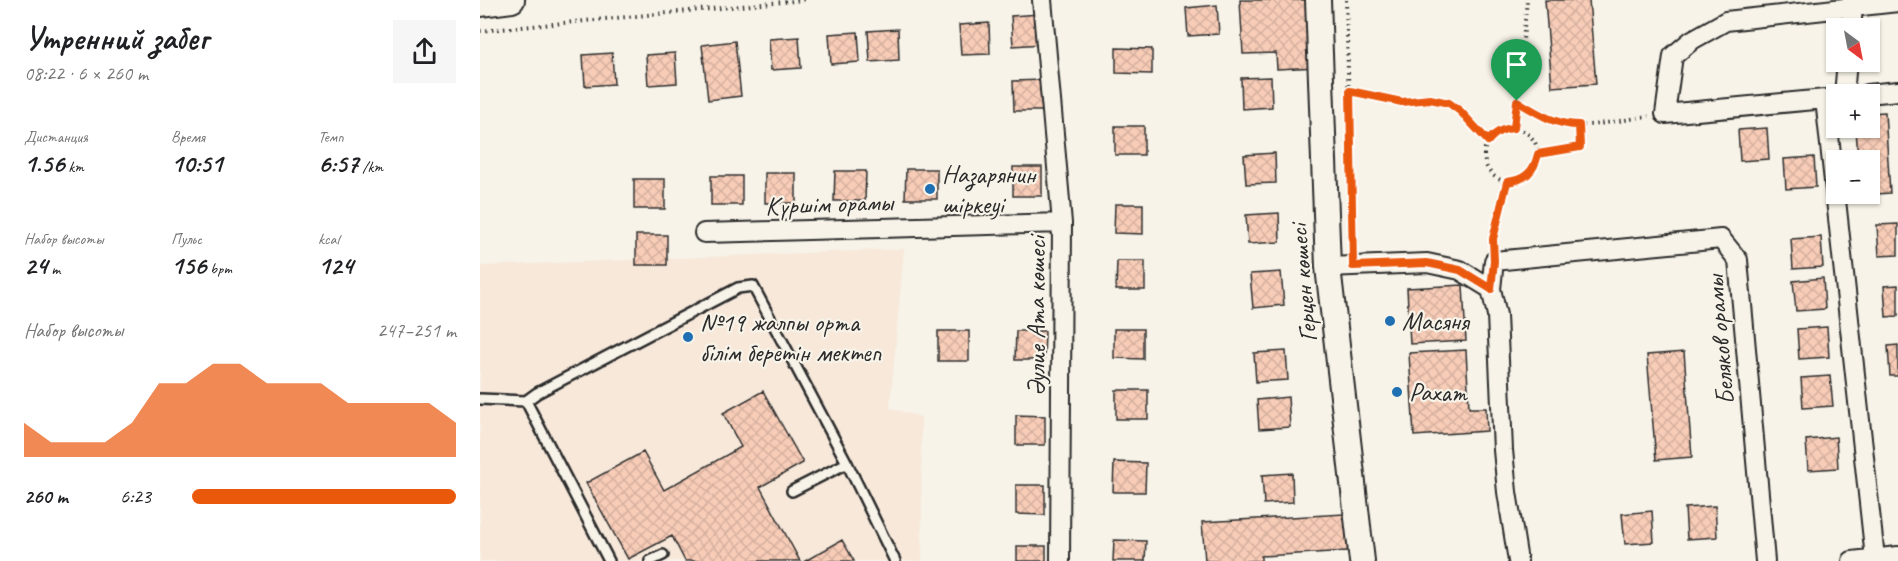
<!DOCTYPE html>
<html lang="ru">
<head>
<meta charset="utf-8">
<style>
  :root { --surface:#fff; --page:#f6f6f6; --text:#202124; --muted:#757577; --accent:#ea580c }
  body { margin:0; font-family:Caveat,sans-serif; background:var(--page); color:var(--text); height:100vh; display:flex; flex-direction:column; font-size:22px; white-space:nowrap }
  * { box-sizing:border-box; margin:0 }
  p { font-size:20px; color:var(--muted) }
  .icon { flex:none; width:33px; height:33px; fill:none; stroke:currentColor; stroke-width:2; stroke-linecap:round; stroke-linejoin:round }
  .map { position:relative; flex:1; overflow:hidden }
  .side { display:flex; flex-direction:column; background:var(--surface); width:480px }
  .side>* { flex:none }
  .needle { width:39px; rotate:148deg }
  .fabs { position:absolute; left:1346px; top:18px; display:grid; gap:12px }
  .fabs a { display:grid; place-items:center; width:54px; height:54px; border-radius:0px; background:var(--surface); box-shadow:0 2px 4px #0004; font-size:30px }
  .pin { position:absolute; display:grid; place-items:center; width:51px; height:51px; color:#fff; margin:-62px -26px; border-radius:50% 50% 50% 0; rotate:-45deg; box-shadow:0 0 6px #0007 }
  .pin .icon { rotate:45deg }
  .round { display:grid; place-items:center; flex:none; width:63px; height:63px; border-radius:0px; background:var(--page) }
  .headline { display:flex; align-items:center; justify-content:space-between; height:102px; padding:0 24px }
  h1 { font-size:33px; font-weight:800; line-height:45px }
  .metrics { display:grid; grid-template-columns:repeat(3,1fr); gap:9px; height:102px; padding:6px 24px }
  .metrics div { display:grid; align-content:center }
  .metrics b { font-size:26px; font-weight:800 }
  .metrics small { font-size:16px; font-weight:400 }
  .metrics p { font-size:16px }
  .chart { height:168px; padding:12px 24px }
  .chart p { display:flex; justify-content:space-between }
  .chart svg { width:100%; height:108px; margin-top:6px; fill:var(--accent); opacity:.7 }
  ul { padding:0 24px; list-style:none; font-size:20px }
  li { display:grid; grid-template-columns:96px 72px 1fr; align-items:center; height:45px }
  li i { height:15px; border-radius:8px; background:var(--accent) }
  main { display:flex; flex:1; min-height:0 }
  .map>svg:first-child { display:block }
  .built { fill:#f7e8da }
  .building { fill:url(#building-cross-hatch); stroke:#2b2b2b; stroke-width:1.5 }
  .lines { fill:none; stroke-linecap:round; stroke-linejoin:round }
  .service-casing { stroke:#2b2b2b; stroke-width:14 }
  .minor-casing { stroke:#2b2b2b; stroke-width:22 }
  .tertiary-casing { stroke:#2b2b2b; stroke-width:28 }
  .path { stroke:#2b2b2b; stroke-width:4; stroke-dasharray:1.5 4.5; stroke-linecap:butt }
  .service { stroke:#f7f3e8; stroke-width:9 }
  .minor { stroke:#f7f3e8; stroke-width:18 }
  .tertiary { stroke:#f7f3e8; stroke-width:24 }
  .route-casing { stroke:#fff; stroke-width:12 }
  .route { stroke:#ea580c; stroke-width:8 }
  .poi-dot { fill:#1f6fb2; stroke:#f7f3e8; stroke-width:2 }
  .labels { text-anchor:middle; dominant-baseline:central; stroke-width:4.5; stroke-linejoin:round; paint-order:stroke }
  .poi-label { font-size:26px; fill:#2b2b2b; stroke:#f7f3e8; text-anchor:start }
  .street-label { font-size:26px; fill:#2b2b2b; stroke:#f7f3e8 }
</style>
</head>
<body>
<main>
<section class="side">
<div class="headline"><div><h1>Утренний забег</h1><p>08:22 · 6 × 260 m</p></div><a class="round"><svg class="icon" aria-label="share" viewBox="0 0 24 24"><path d="M12 15V3M7 8l5-5 5 5M5 13v7h14v-7"/></svg></a></div>
<div class="metrics">
<div><p>Дистанция</p><b>1.56<small> km</small></b></div>
<div><p>Время</p><b>10:51</b></div>
<div><p>Темп</p><b>6:57<small> /km</small></b></div>
</div>
<div class="metrics">
<div><p>Набор высоты</p><b>24<small> m</small></b></div>
<div><p>Пульс</p><b>156<small> bpm</small></b></div>
<div><p>kcal</p><b>124</b></div>
</div>
<div class="chart"><p><span>Набор высоты</span>247–251 m</p>
<svg viewBox="0 0 160 44" preserveAspectRatio="none"><path d="M0 44V30L10 38L20 38L30 38L40 30L50 14L60 14L70 6L80 6L90 14L100 14L110 14L120 22L130 22L140 22L150 22L160 30V44z"/></svg>
</div>
<ul>
<li><b>260 m</b>6:23<i style="width:100%"></i></li>
</ul>
</section>
<div class="map">
<svg width="1418" height="561" viewBox="0 0 1418 561">
  <defs>
    <pattern id="building-cross-hatch" width="8" height="8" patternUnits="userSpaceOnUse" patternTransform="scale(1.5)"><rect width="8" height="8" fill="#f8cdb8"/><path d="M0 0l8 8M0 8l8-8" fill="none" stroke="#d5b09e"/></pattern>
  </defs>
  <rect width="100%" height="100%" fill="#f7f3e8"/>
  <filter id="ink" filterUnits="userSpaceOnUse"><feTurbulence type="fractalNoise" baseFrequency=".0167" numOctaves="2"/><feDisplacementMap in="SourceGraphic" scale="12" xChannelSelector="R" yChannelSelector="G"/><feConvolveMatrix kernelMatrix="1 2 1 2 8 2 1 2 1" color-interpolation-filters="sRGB"/></filter>
  <g filter="url(#ink)">
    <path class="built" d="M 424,249 L 410,408 L 441,417 L 442,561 L 0,561 L 0,266 Z"/>
    <path class="building" d="M 760,0 L 834,0 L 838,67 L 797,69 L 796,53 L 763,54 Z
      M 1065,0 L 1109,0 L 1116,84 L 1072,87 Z
      M 737,5 L 739,34 L 708,36 L 706,8 Z
      M 560,14 L 562,44 L 533,46 L 531,16 Z
      M 509,23 L 510,54 L 481,55 L 479,25 Z
      M 418,29 L 419,60 L 390,62 L 388,31 Z
      M 378,32 L 380,62 L 351,64 L 349,34 Z
      M 319,37 L 321,68 L 291,70 L 289,39 Z
      M 255,41 L 261,96 L 228,100 L 222,45 Z
      M 636,48 L 672,49 L 672,74 L 636,73 Z
      M 132,53 L 134,84 L 105,86 L 103,55 Z
      M 195,53 L 197,83 L 168,85 L 166,55 Z
      M 791,77 L 792,107 L 762,109 L 761,78 Z
      M 563,80 L 563,111 L 534,111 L 533,81 Z
      M 1405,112 L 1410,193 L 1381,195 L 1389,194 L 1389,160 L 1378,160 L 1376,128 L 1389,128 L 1389,113 Z
      M 635,126 L 664,126 L 664,155 L 635,155 Z
      M 1287,128 L 1289,159 L 1260,161 L 1258,130 Z
      M 795,153 L 796,183 L 766,184 L 764,155 Z
      M 1334,157 L 1336,187 L 1306,189 L 1304,159 Z
      M 533,167 L 562,167 L 562,196 L 533,196 Z
      M 426,169 L 457,169 L 457,199 L 425,199 Z
      M 355,171 L 386,171 L 385,201 L 354,201 Z
      M 285,173 L 316,173 L 316,203 L 285,203 Z
      M 231,176 L 262,176 L 262,205 L 231,205 Z
      M 154,179 L 185,179 L 185,209 L 154,209 Z
      M 635,204 L 663,204 L 663,234 L 634,233 Z
      M 799,213 L 800,242 L 768,244 L 766,215 Z
      M 1418,224 L 1418,255 L 1399,256 L 1397,225 Z
      M 156,235 L 187,235 L 187,265 L 156,265 Z
      M 1341,237 L 1343,267 L 1313,269 L 1311,239 Z
      M 637,261 L 665,261 L 665,290 L 636,290 Z
      M 801,272 L 804,305 L 773,308 L 770,274 Z
      M 1343,278 L 1345,309 L 1316,311 L 1313,281 Z
      M 983,285 L 986,341 L 930,344 L 927,288 Z
      M 1418,285 L 1418,316 L 1406,317 L 1404,286 Z
      M 1347,327 L 1349,357 L 1319,359 L 1317,329 Z
      M 634,329 L 663,329 L 663,359 L 634,358 Z
      M 458,331 L 489,331 L 489,361 L 458,361 Z
      M 536,331 L 565,331 L 564,360 L 535,360 Z
      M 1418,345 L 1418,376 L 1410,376 L 1408,346 Z
      M 986,350 L 989,408 L 1006,408 L 1007,431 L 934,436 L 929,353 Z
      M 806,351 L 808,380 L 776,382 L 774,353 Z
      M 1204,352 L 1212,457 L 1176,460 L 1167,355 Z
      M 1350,376 L 1353,406 L 1323,408 L 1321,378 Z
      M 636,390 L 668,390 L 668,419 L 636,419 Z
      M 283,391 L 323,463 L 280,487 L 320,561 L 205,561 L 192,536 L 148,559 L 106,483 L 163,452 L 184,490 L 261,447 L 243,413 Z
      M 808,397 L 810,427 L 779,429 L 777,400 Z
      M 536,415 L 565,416 L 565,445 L 536,445 Z
      M 1356,437 L 1358,468 L 1328,470 L 1326,440 Z
      M 634,462 L 666,463 L 665,492 L 633,492 Z
      M 812,473 L 813,502 L 784,504 L 782,475 Z
      M 536,485 L 565,485 L 565,515 L 536,514 Z
      M 1235,506 L 1237,537 L 1207,539 L 1205,508 Z
      M 1172,511 L 1174,542 L 1145,544 L 1142,514 Z
      M 865,514 L 868,551 L 781,556 L 781,561 L 725,561 L 722,522 Z
      M 362,540 L 374,561 L 325,561 Z
      M 634,540 L 666,541 L 665,561 L 633,561 Z
      M 537,546 L 566,546 L 566,561 L 537,561 Z"/>
    <g class="lines">
      <defs>
        <path id="service" d="M 0,399 L 46,401 L 57,393 L 258,288 L 273,286 L 367,463 L 415,561
          M 46,401 L 129,561
          M 312,491 L 367,463
          M 170,561 L 183,555"/>
        <path id="minor" d="M 562,0 L 582,223 L 580,561
          M 1371,28 L 1373,8
          M 1364,94 L 1367,62
          M 1387,94 L 1418,91
          M 1356,98 L 1185,114 L 1193,56 L 1212,40 L 1246,21 L 1418,2
          M 1345,99 L 1395,558
          M 224,233 L 582,223
          M 848,267 L 947,263 L 980,270 L 1011,289
          M 1038,561 L 1027,492 L 1023,450 L 1017,315 L 1011,289 L 1014,261 L 1241,239 L 1258,260 L 1285,561
          M 1372,561 L 1418,556"/>
        <path id="tertiary" d="M 838,0 L 848,267 L 882,561
          M 0,4 L 32,0"/>
      </defs>
      <use href="#service" class="service-casing"/>
      <use href="#minor" class="minor-casing"/>
      <use href="#tertiary" class="tertiary-casing"/>
      <path class="path" d="M 866,0 L 873,247
        M 0,31 L 324,0
        M 870,91 C 886,95 903,101 920,102 C 938,103 955,96 971,105 C 986,113 997,129 1008,141
        M 1037,101 C 1051,109 1067,120 1084,124 C 1104,129 1147,119 1169,116
        M 1034,128 L 1047,0
        M1004 155a27 27 0 1 1 54 0a27 27 0 1 1-54 0Z
        M 1058,155 L 1100,147 L 1099,125
        M 1014,242 L 1027,182"/>
      <use href="#service" class="service"/>
      <use href="#minor" class="minor"/>
      <use href="#tertiary" class="tertiary"/>
    </g>
  </g>
  <g class="lines" filter="url(#ink)">
    <defs>
      <path id="route" d="M 870,91 L 922,102 L 950,99 L 969,103 L 980,111 L 1008,141 C 1016,132 1022,129 1034,128 L 1037,101 C 1057,113 1075,125 1099,125 L 1100,147 L 1058,154 C 1054,172 1045,180 1027,182 L 1013,239 L 1014,261 L 1011,289 L 980,270 L 947,263 L 873,266 Z"/>
    </defs>
    <use href="#route" class="route-casing"/>
    <use href="#route" class="route"/>
  </g>
  <g class="poi-dot">
    <circle cx="450" cy="189" r="6"/>
    <circle cx="910" cy="321" r="6"/>
    <circle cx="208" cy="337" r="6"/>
    <circle cx="917" cy="392" r="6"/>
  </g>
  <g class="labels">
    <g class="poi-label">
      <text x="462" y="174">Назарянин<tspan x="462" dy="30">шіркеуі</tspan></text>
      <text x="922" y="321">Масяня</text>
      <text x="220" y="322">№19 жалпы орта<tspan x="220" dy="30">білім беретін мектеп</tspan></text>
      <text x="929" y="392">Рахат</text>
    </g>
    <g class="street-label">
      <text transform="translate(349 204) rotate(-2)">Күршім орамы</text>
      <text transform="translate(823 283) rotate(-95)">Герцен көшесі</text>
      <text transform="translate(556 316) rotate(-90)">Әулие Ата көшесі</text>
      <text transform="translate(1240 340) rotate(-95)">Беляков орамы</text>
    </g>
  </g>
</svg>
<div class="fabs">
<a><svg class="needle" viewBox="-14 -14 28 28"><path d="M0-13l5 13h-10z" fill="#e53935"/><path d="M0 13l5-13h-10z" fill="#757577"/></svg></a>
<a>+</a>
<a>−</a>
</div>
<div class="pin" style="left:1037px;top:101px;background:#1e9e55"><svg class="icon" aria-label="arrive" viewBox="0 0 24 24"><path d="M6 21V4h12l-3 4 3 4H6"/></svg></div>
</div>
</main>
</body>
</html>
